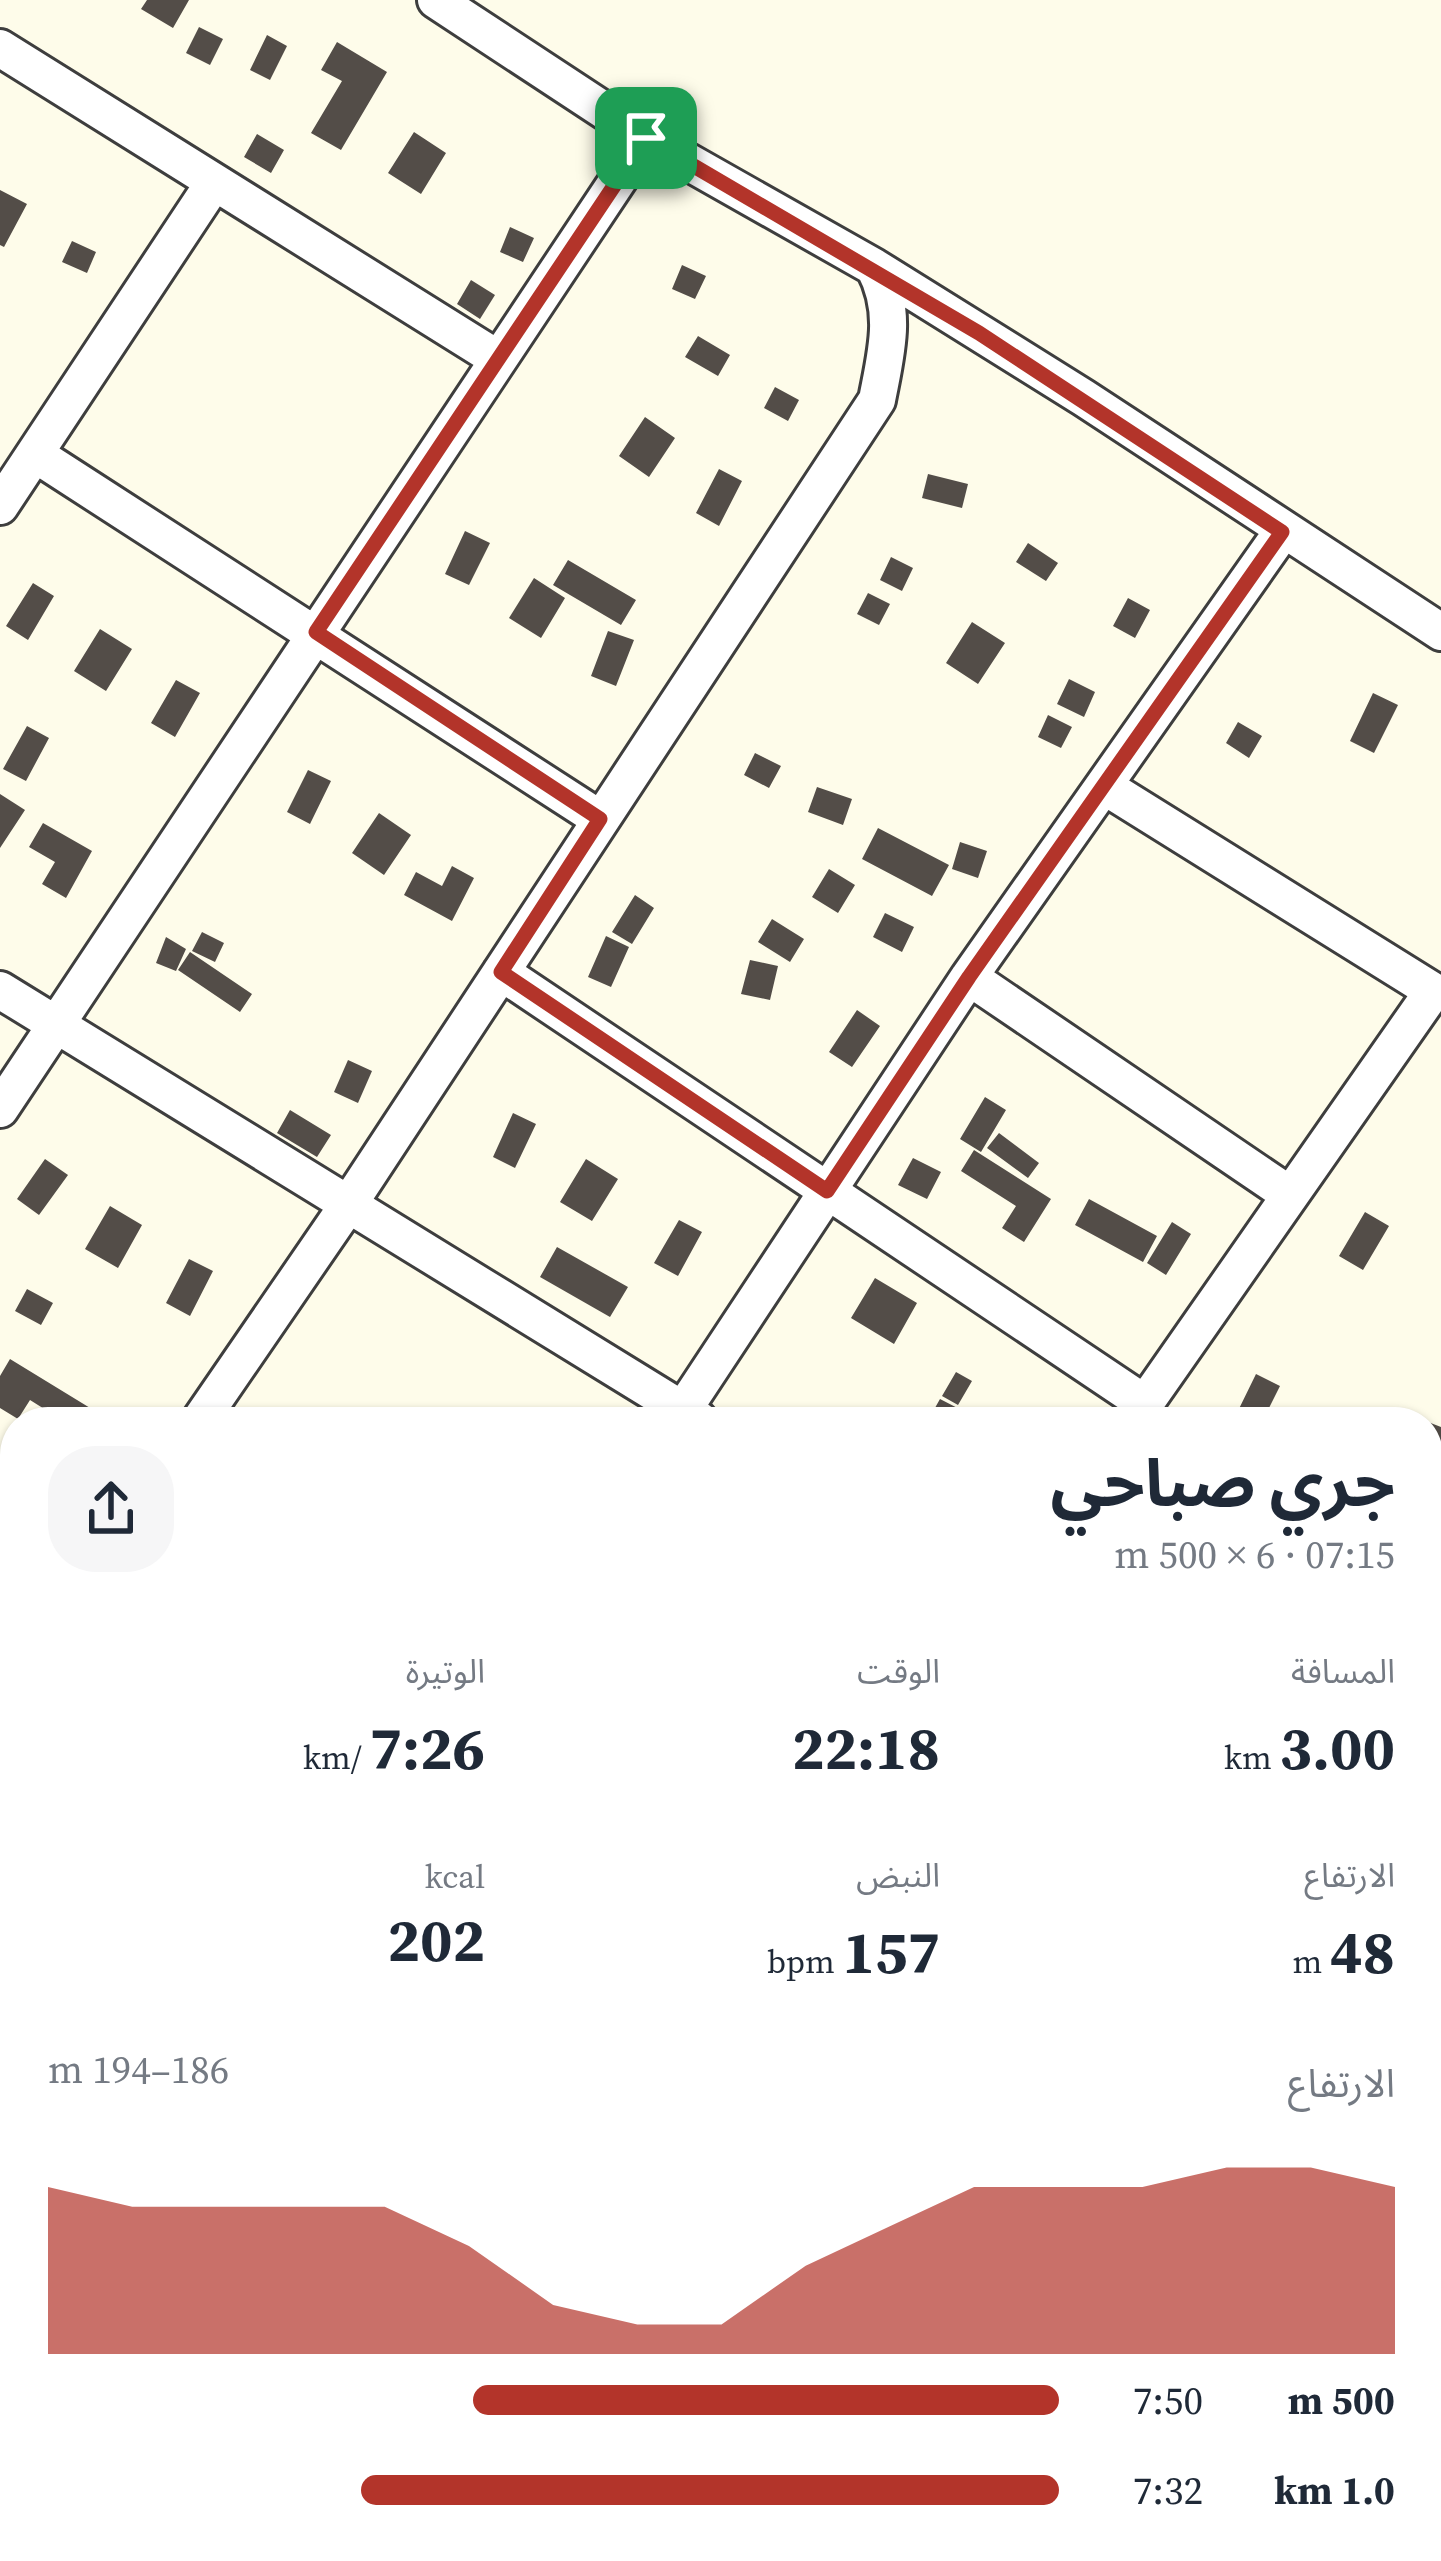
<!DOCTYPE html>
<html lang="ar">
<head>
<meta charset="utf-8">
<style>
  :root { --surface:#fff; --page:#f6f6f7; --text:#1f2937; --muted:#747a83; --accent:#b3342a }
  body { margin:0; font-family:"Source Serif 4","Noto Sans Arabic",serif; background:var(--page); color:var(--text); direction:rtl; height:100vh; display:flex; flex-direction:column; font-size:45px; white-space:nowrap }
  * { box-sizing:border-box; margin:0 }
  p { font-size:39px; color:var(--muted) }
  .icon { flex:none; width:66px; height:66px; fill:none; stroke:currentColor; stroke-width:2; stroke-linecap:round; stroke-linejoin:round }
  .map { position:relative; flex:1; overflow:hidden; direction:ltr }
  .side { position:absolute; left:0px; top:1407px; width:1443px; height:1155px; display:flex; flex-direction:column; background:var(--surface); border-radius:48px 48px 0 0; box-shadow:0 3px 9px #0004; direction:rtl }
  .side>* { flex:none }
  .pin { position:absolute; display:grid; place-items:center; width:102px; height:102px; color:#fff; margin:-51px; border-radius:24px; box-shadow:0 6px 18px #0006 }
  .round { display:grid; place-items:center; flex:none; width:126px; height:126px; border-radius:48px; background:var(--page) }
  .overview { display:flex; align-items:center; justify-content:space-between; height:204px; padding:0 48px }
  h1 { font-size:66px; font-weight:700; line-height:90px }
  .figures { display:grid; grid-template-columns:repeat(3,1fr); gap:18px; height:204px; padding:12px 48px }
  .figures div { display:grid; align-content:center }
  .figures b { font-size:60px; font-weight:700 }
  .figures small { font-size:33px; font-weight:400 }
  .figures p { font-size:33px }
  .chart { height:336px; padding:24px 48px }
  .chart p { display:flex; justify-content:space-between }
  .chart svg { width:100%; height:216px; margin-top:12px; fill:var(--accent); opacity:.7 }
  ul { padding:0 48px; list-style:none; font-size:39px }
  li { display:grid; grid-template-columns:192px 144px 1fr; align-items:center; height:90px }
  li i { height:30px; border-radius:15px; background:var(--accent) }
  .map>svg:first-child { display:block }
  .building { fill:#534d48 }
  .lines { fill:none; stroke-linecap:round; stroke-linejoin:round }
  .minor-casing { stroke:#3e3e3e; stroke-width:42 }
  .minor { stroke:#fff; stroke-width:36 }
  .route-casing { stroke:#fff; stroke-width:24 }
  .route { stroke:#b3342a; stroke-width:15 }
</style>
</head>
<body>
<div class="map">
<svg width="1441" height="2561" viewBox="0 0 1441 2561">
  <rect width="100%" height="100%" fill="#fefcea"/>
  <path class="building" d="M 147,0 L 189,0 L 173,28 L 141,9 Z
    M 199,27 L 223,39 L 210,65 L 186,53 Z
    M 267,35 L 287,46 L 270,80 L 250,70 Z
    M 337,42 L 387,72 L 341,150 L 311,133 L 342,81 L 321,70 Z
    M 414,132 L 446,153 L 421,194 L 388,173 Z
    M 257,134 L 284,150 L 271,173 L 244,157 Z
    M 0,190 L 27,204 L 4,247 L 0,245 Z
    M 510,227 L 534,238 L 523,262 L 500,252 Z
    M 72,241 L 96,252 L 87,273 L 62,262 Z
    M 682,265 L 706,276 L 695,299 L 672,289 Z
    M 471,280 L 495,295 L 480,319 L 457,304 Z
    M 698,336 L 730,355 L 718,376 L 685,357 Z
    M 775,387 L 799,400 L 788,421 L 764,408 Z
    M 645,417 L 675,438 L 649,477 L 619,456 Z
    M 719,469 L 742,481 L 719,526 L 696,513 Z
    M 928,474 L 968,484 L 962,508 L 922,498 Z
    M 465,531 L 490,543 L 469,585 L 445,574 Z
    M 1028,543 L 1058,563 L 1046,581 L 1016,562 Z
    M 891,557 L 913,568 L 902,591 L 880,580 Z
    M 568,560 L 636,600 L 621,625 L 553,585 Z
    M 534,578 L 565,598 L 541,638 L 509,618 Z
    M 33,583 L 54,596 L 28,640 L 6,626 Z
    M 868,593 L 890,604 L 879,625 L 857,614 Z
    M 1128,598 L 1150,610 L 1135,638 L 1113,626 Z
    M 972,622 L 1005,643 L 978,684 L 946,663 Z
    M 100,629 L 132,649 L 106,691 L 74,671 Z
    M 608,631 L 634,640 L 616,686 L 591,676 Z
    M 1069,679 L 1095,692 L 1084,717 L 1057,704 Z
    M 176,680 L 200,693 L 175,737 L 151,723 Z
    M 1373,693 L 1398,705 L 1374,753 L 1350,741 Z
    M 1048,715 L 1072,727 L 1061,748 L 1038,737 Z
    M 1238,722 L 1262,736 L 1249,758 L 1226,743 Z
    M 27,726 L 49,738 L 26,781 L 3,769 Z
    M 755,753 L 781,766 L 769,788 L 744,775 Z
    M 308,770 L 331,781 L 310,824 L 287,812 Z
    M 817,787 L 852,799 L 843,825 L 808,812 Z
    M 0,794 L 25,810 L 0,848 Z
    M 379,813 L 411,835 L 384,875 L 352,853 Z
    M 43,823 L 92,851 L 66,898 L 42,884 L 55,862 L 29,847 Z
    M 878,828 L 949,865 L 932,896 L 862,859 Z
    M 960,842 L 987,851 L 978,878 L 952,869 Z
    M 452,866 L 474,878 L 452,921 L 404,895 L 416,872 L 442,886 Z
    M 829,869 L 855,885 L 838,913 L 812,897 Z
    M 635,895 L 654,908 L 632,944 L 612,932 Z
    M 885,913 L 914,927 L 902,952 L 873,937 Z
    M 772,919 L 804,939 L 790,962 L 758,942 Z
    M 202,932 L 224,943 L 215,962 L 192,951 Z
    M 606,936 L 629,947 L 611,987 L 588,977 Z
    M 166,937 L 186,949 L 176,971 L 156,963 Z
    M 190,952 L 252,994 L 240,1012 L 178,970 Z
    M 750,960 L 778,966 L 770,1000 L 741,994 Z
    M 857,1010 L 880,1026 L 852,1067 L 829,1052 Z
    M 348,1060 L 372,1071 L 358,1103 L 334,1092 Z
    M 985,1097 L 1006,1110 L 981,1152 L 960,1139 Z
    M 290,1110 L 331,1135 L 317,1157 L 277,1133 Z
    M 513,1113 L 536,1124 L 515,1168 L 493,1157 Z
    M 999,1133 L 1039,1163 L 1028,1178 L 987,1148 Z
    M 974,1150 L 1051,1199 L 1024,1242 L 1002,1228 L 1016,1206 L 961,1171 Z
    M 913,1158 L 941,1172 L 927,1199 L 898,1185 Z
    M 45,1159 L 68,1175 L 39,1215 L 17,1199 Z
    M 586,1159 L 618,1179 L 592,1221 L 560,1202 Z
    M 1089,1199 L 1157,1236 L 1143,1262 L 1075,1225 Z
    M 110,1206 L 142,1225 L 118,1268 L 85,1249 Z
    M 1365,1212 L 1389,1226 L 1363,1270 L 1339,1256 Z
    M 679,1220 L 702,1232 L 678,1276 L 654,1263 Z
    M 1172,1222 L 1191,1234 L 1166,1275 L 1147,1263 Z
    M 557,1247 L 628,1287 L 610,1317 L 540,1277 Z
    M 189,1259 L 213,1271 L 190,1316 L 166,1303 Z
    M 875,1278 L 917,1303 L 894,1344 L 851,1318 Z
    M 27,1289 L 53,1303 L 41,1325 L 15,1311 Z
    M 10,1359 L 113,1422 L 65,1422 L 30,1400 L 18,1419 L 0,1408 L 0,1376 Z
    M 956,1372 L 972,1381 L 958,1405 L 942,1396 Z
    M 1256,1374 L 1280,1386 L 1262,1422 L 1241,1422 L 1234,1419 Z
    M 940,1399 L 973,1416 L 970,1422 L 927,1422 Z
    M 1428,1422 L 1441,1427 L 1441,1521 L 1428,1514 Z
    M 4,1636 L 15,1641 L 15,1668 L 8,1681 L 0,1677 Z
    M 1428,1872 L 1441,1878 L 1433,1915 L 1428,1913 Z
    M 1428,2118 L 1441,2124 L 1441,2153 L 1428,2147 Z
    M 144,2547 L 182,2547 L 173,2561 L 135,2561 Z
    M 293,2547 L 345,2547 L 336,2561 L 315,2561 Z"/>
  <g class="lines">
    <defs>
      <path id="minor" d="M 436,0 L 646,138 L 874,267 L 1084,398 L 1441,632
        M 0,48 L 498,359
        M 35,454 L 600,819
        M 0,506 L 213,184
        M 1104,786 L 1433,991 L 1132,1422
        M 501,972 L 1144,1403
        M 969,977 L 1290,1195
        M 0,990 L 699,1420
        M 0,1109 L 646,138
        M 683,1410 L 969,977 L 1282,532
        M 199,1422 L 350,1202 L 877,400 C 886,353 898,312 874,267
        M 0,1711 L 15,1689
        M 1428,1727 L 1441,1708
        M 1428,2271 L 1441,2280
        M 1428,2366 L 1441,2347
        M 1360,2547 L 1381,2561
        M 866,2561 L 876,2547
        M 1295,2561 L 1305,2547"/>
    </defs>
    <use href="#minor" class="minor-casing"/>
    <use href="#minor" class="minor"/>
  </g>
  <g class="lines">
    <defs>
      <path id="route" d="M 646,138 L 979,333 L 1282,532 L 969,977 L 827,1191 L 501,972 L 600,819 L 316,632 Z"/>
    </defs>
    <use href="#route" class="route-casing"/>
    <use href="#route" class="route"/>
  </g>
</svg>
<div class="pin" style="left:646px;top:138px;background:#1e9e55"><svg class="icon" aria-label="arrive" viewBox="0 0 24 24"><path d="M6 21V4h12l-3 4 3 4H6"/></svg></div>
<section class="side">
<div class="overview"><div><h1>جري صباحي</h1><p>07:15 · 6 × 500 m</p></div><a class="round"><svg class="icon" aria-label="share" viewBox="0 0 24 24"><path d="M12 15V3M7 8l5-5 5 5M5 13v7h14v-7"/></svg></a></div>
<div class="figures">
<div><p>المسافة</p><b>3.00<small> km</small></b></div>
<div><p>الوقت</p><b>22:18</b></div>
<div><p>الوتيرة</p><b>7:26<small> /km</small></b></div>
</div>
<div class="figures">
<div><p>الارتفاع</p><b>48<small> m</small></b></div>
<div><p>النبض</p><b>157<small> bpm</small></b></div>
<div><p>kcal</p><b>202</b></div>
</div>
<div class="chart"><p><span>الارتفاع</span>186–194 m</p>
<svg viewBox="0 0 160 44" preserveAspectRatio="none"><path d="M0 44V10L10 14L20 14L30 14L40 14L50 22L60 34L70 38L80 38L90 26L100 18L110 10L120 10L130 10L140 6L150 6L160 10V44z"/></svg>
</div>
<ul>
<li><b>500 m</b>7:50<i style="width:58%"></i></li>
<li><b>1.0 km</b>7:32<i style="width:69%"></i></li>
</ul>
</section>
</div>
</body>
</html>
